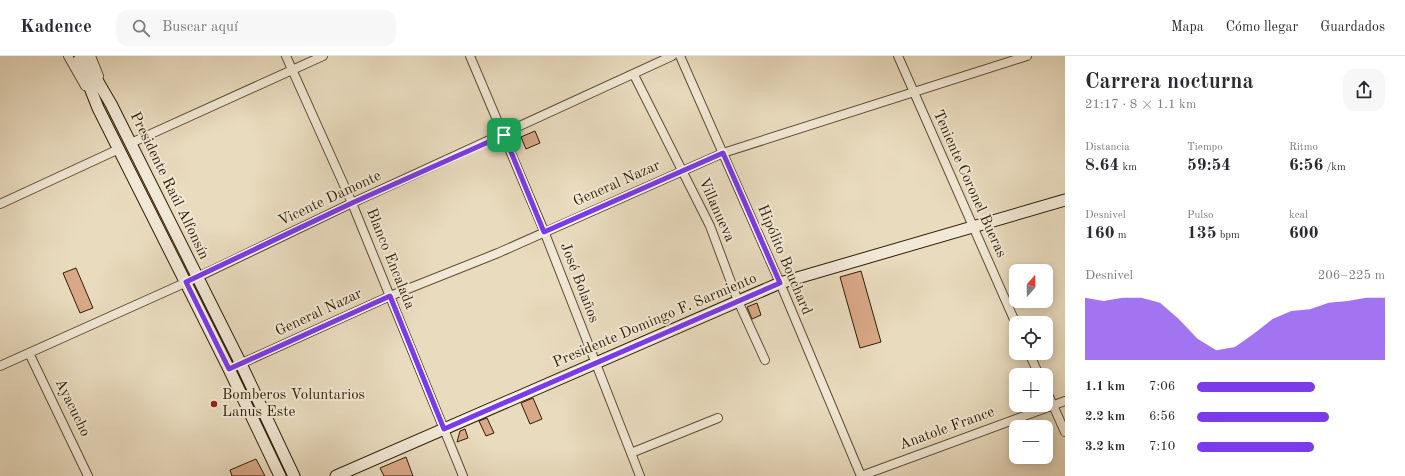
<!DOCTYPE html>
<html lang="es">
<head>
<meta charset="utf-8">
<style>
  :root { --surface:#fff; --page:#f7f7f7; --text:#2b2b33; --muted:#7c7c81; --line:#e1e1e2; --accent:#7c3aed }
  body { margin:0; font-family:"Old Standard TT",serif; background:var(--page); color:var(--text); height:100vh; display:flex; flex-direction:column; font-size:15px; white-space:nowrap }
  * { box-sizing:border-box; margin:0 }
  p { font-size:13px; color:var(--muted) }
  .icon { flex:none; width:22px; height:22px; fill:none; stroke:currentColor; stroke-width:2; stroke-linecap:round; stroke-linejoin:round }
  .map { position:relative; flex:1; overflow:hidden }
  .drawer { display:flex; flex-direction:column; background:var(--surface); width:340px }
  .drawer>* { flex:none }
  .needle { width:26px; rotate:20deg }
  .fabs { position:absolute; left:1009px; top:208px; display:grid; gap:8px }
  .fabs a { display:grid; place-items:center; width:44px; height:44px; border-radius:8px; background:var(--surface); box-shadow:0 2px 10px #0003; font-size:20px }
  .pin { position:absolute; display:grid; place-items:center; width:34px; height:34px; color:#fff; margin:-17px; border-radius:8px; box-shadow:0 2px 6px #0006 }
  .round { display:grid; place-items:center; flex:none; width:42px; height:42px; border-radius:12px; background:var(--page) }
  .summary { display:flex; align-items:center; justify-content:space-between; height:68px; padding:0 20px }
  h1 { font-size:22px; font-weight:700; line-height:30px }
  .stats { display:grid; grid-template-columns:repeat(3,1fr); gap:6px; height:68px; padding:4px 20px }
  .stats div { display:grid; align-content:center }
  .stats b { font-size:17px; font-weight:700 }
  .stats small { font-size:11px; font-weight:400 }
  .stats p { font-size:11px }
  .chart { height:112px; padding:8px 20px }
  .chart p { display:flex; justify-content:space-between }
  .chart svg { width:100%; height:72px; margin-top:4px; fill:var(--accent); opacity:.7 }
  ul { padding:0 20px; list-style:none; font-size:13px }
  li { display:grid; grid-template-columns:64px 48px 1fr; align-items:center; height:30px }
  li i { height:10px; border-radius:5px; background:var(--accent) }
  header { display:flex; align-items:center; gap:24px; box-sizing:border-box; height:56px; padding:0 20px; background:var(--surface); border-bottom:1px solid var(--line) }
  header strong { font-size:19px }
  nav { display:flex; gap:22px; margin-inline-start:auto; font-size:14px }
  .search { width:280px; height:36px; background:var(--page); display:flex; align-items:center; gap:10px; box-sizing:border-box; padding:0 14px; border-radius:12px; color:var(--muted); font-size:15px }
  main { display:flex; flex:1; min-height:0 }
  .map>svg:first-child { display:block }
  .building { fill:#d9a887; stroke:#301e05 }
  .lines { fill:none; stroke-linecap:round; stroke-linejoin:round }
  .street-casing { stroke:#5e4d33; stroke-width:10 }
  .secondary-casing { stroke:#301e05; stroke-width:13 }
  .street { stroke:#f1e8d5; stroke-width:8 }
  .secondary { stroke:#f1e8d5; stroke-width:11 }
  .route-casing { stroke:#fff; stroke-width:8 }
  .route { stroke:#7c3aed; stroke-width:5 }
  .poi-dot { fill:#8f2418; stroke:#f1e8d5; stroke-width:1.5 }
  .labels { text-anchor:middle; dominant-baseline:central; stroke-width:4; stroke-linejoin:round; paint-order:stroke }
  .street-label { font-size:15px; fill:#301e05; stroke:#f1e8d5 }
  .poi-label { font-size:15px; fill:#301e05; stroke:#f1e8d5; text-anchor:start }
</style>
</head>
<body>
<header>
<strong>Kadence</strong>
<div class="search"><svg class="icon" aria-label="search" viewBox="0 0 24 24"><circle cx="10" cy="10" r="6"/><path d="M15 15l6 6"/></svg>Buscar aquí</div>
<nav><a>Mapa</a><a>Cómo llegar</a><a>Guardados</a></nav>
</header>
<main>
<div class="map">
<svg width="1065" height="420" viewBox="0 0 1065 420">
  <rect width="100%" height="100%" fill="#e9dbbe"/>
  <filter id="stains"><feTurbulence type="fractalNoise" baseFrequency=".005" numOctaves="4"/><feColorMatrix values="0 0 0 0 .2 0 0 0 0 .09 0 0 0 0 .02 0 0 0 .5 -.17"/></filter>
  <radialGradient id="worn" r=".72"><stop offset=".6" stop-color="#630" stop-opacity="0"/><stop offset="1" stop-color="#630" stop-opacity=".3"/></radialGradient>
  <path class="building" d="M 535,75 L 540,87 L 526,93 L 521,81 Z
    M 76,212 L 93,252 L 80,257 L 63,217 Z
    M 861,215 L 881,286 L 860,292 L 840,221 Z
    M 757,247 L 761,259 L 752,263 L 747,251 Z
    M 533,342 L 542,363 L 530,368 L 521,347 Z
    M 487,362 L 494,377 L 486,380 L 479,365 Z
    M 465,373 L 468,382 L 457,386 L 460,375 Z
    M 406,401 L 413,420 L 384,420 L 380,412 Z
    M 256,403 L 265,420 L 232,420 L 230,414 Z"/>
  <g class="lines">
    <defs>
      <path id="street" d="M 68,0 L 85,30
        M 91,0 L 99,20
        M 286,0 L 352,147 L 463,420
        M 470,0 L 544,175 L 640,420
        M 680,0 L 780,227 L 861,420
        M 898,0 L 1016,268
        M 634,19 L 710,170 L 738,245 L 765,304
        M 131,87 L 323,0
        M 0,148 L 119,93
        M 29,297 L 88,420
        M 1029,297 L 1039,319
        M 0,310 L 198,221 L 352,147 L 672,0
        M 229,313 L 390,240 L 498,197 L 723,97 L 1027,0
        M 1046,334 L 1065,376
        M 631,397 L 718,362
        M 861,420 L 1065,345"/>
      <path id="secondary" d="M 83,0 L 111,48 L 241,308 L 294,420
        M 79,4 L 98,52 L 229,313 L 280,420
        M 336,420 L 780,227 L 1065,144"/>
    </defs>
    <use href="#street" class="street-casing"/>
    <use href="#secondary" class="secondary-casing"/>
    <use href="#street" class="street"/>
    <use href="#secondary" class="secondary"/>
  </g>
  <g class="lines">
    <defs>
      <path id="route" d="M 504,79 L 544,176 L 723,97 L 780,227 L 444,373 L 390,240 L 229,313 L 186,226 L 352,147 Z"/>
    </defs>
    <use href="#route" class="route-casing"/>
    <use href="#route" class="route"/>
  </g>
  <circle class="poi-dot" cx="214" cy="348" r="4"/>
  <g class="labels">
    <g class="street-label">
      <text transform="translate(617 128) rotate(-24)">General Nazar</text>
      <text transform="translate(969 128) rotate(66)">Teniente Coronel Bueras</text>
      <text transform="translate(169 130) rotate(64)">Presidente Raúl Alfonsín</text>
      <text transform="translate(330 143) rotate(-25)">Vicente Damonte</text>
      <text transform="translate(716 154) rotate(66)">Villanueva</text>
      <text transform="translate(390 203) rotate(68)">Blanco Encalada</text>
      <text transform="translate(784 204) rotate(67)">Hipólito Bouchard</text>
      <text transform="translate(579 227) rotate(69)">José Bolaños</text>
      <text transform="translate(319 257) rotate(-25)">General Nazar</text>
      <text transform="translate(655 265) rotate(-23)">Presidente Domingo F. Sarmiento</text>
      <text transform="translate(72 352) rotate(64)">Ayacucho</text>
      <text transform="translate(947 373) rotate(-20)">Anatole France</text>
    </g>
    <g class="poi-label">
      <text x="222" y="339">Bomberos Voluntarios<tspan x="222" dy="17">Lanus Este</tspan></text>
    </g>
  </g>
  <rect width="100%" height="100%" filter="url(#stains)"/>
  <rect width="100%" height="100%" fill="url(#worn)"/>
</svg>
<div class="fabs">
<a><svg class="needle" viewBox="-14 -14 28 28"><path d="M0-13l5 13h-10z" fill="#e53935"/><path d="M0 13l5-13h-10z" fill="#7c7c81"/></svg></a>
<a><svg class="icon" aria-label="locate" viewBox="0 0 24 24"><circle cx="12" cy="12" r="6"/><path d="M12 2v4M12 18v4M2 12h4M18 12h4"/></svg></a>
<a>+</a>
<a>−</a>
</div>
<div class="pin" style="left:504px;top:79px;background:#1e9e55"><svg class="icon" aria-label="arrive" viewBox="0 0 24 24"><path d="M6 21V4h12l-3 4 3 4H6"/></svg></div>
</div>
<section class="drawer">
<div class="summary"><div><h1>Carrera nocturna</h1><p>21:17 · 8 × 1.1 km</p></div><a class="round"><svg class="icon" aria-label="share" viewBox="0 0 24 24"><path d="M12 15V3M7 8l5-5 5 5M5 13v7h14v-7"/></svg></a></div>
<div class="stats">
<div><p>Distancia</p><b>8.64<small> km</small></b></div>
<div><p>Tiempo</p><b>59:54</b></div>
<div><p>Ritmo</p><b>6:56<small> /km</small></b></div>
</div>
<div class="stats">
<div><p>Desnivel</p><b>160<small> m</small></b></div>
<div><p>Pulso</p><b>135<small> bpm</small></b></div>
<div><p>kcal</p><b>600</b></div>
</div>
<div class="chart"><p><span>Desnivel</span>206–225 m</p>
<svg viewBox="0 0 160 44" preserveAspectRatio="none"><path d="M0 44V6L10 8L20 6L30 6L40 9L50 19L60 31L70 38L80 36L90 28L100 19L110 14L120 13L130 9L140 8L150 6L160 6V44z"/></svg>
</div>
<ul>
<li><b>1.1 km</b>7:06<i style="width:63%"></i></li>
<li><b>2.2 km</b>6:56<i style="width:70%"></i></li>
<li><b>3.2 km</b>7:10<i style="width:62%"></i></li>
</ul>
</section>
</main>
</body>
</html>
